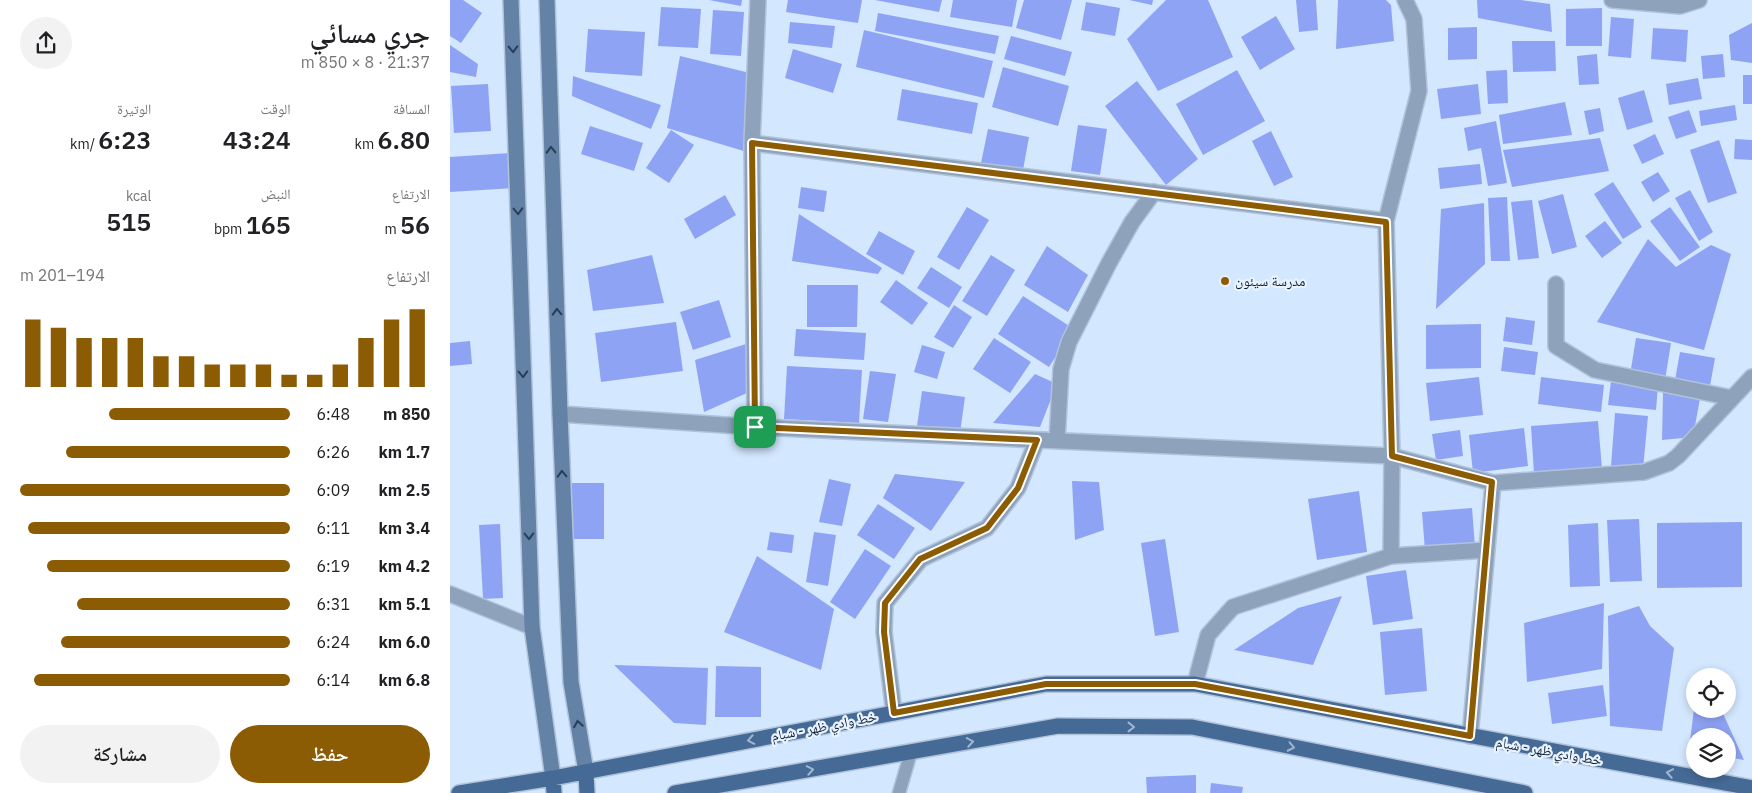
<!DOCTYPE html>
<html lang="ar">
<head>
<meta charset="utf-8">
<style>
  :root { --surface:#fff; --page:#f2f2f2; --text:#202124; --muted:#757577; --accent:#8c5c05 }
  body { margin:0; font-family:"IBM Plex Sans","Noto Naskh Arabic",sans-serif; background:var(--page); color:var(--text); direction:rtl; height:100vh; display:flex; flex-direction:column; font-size:19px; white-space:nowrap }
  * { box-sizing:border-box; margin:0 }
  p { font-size:16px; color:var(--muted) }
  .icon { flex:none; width:28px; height:28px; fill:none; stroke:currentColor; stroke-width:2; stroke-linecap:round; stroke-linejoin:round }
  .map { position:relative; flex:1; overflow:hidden; direction:ltr }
  .sheet { display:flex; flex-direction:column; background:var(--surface); width:450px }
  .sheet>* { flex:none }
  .fabs { position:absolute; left:1236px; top:668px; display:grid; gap:10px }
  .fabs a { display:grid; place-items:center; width:50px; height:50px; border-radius:50%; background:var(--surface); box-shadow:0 2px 8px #0003; font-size:25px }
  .pin { position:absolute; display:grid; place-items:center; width:42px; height:42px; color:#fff; margin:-21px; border-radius:10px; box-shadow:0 2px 8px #0006 }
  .round { display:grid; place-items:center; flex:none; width:52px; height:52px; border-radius:26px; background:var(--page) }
  .overview { display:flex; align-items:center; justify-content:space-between; height:85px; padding:0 20px }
  h1 { font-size:28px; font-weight:600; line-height:38px }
  .figures { display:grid; grid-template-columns:repeat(3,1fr); gap:8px; height:85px; padding:5px 20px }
  .figures div { display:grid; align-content:center }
  .figures b { font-size:25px; font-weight:600 }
  .figures small { font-size:14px; font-weight:400 }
  .figures p { font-size:14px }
  .chart { height:140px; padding:10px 20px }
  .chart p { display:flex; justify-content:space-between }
  .chart svg { width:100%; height:90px; margin-top:5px; stroke:var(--accent); stroke-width:6 }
  .button { display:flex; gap:10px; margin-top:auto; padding:10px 20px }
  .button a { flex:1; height:58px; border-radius:30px; background:var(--accent); color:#fff; font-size:20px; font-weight:600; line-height:58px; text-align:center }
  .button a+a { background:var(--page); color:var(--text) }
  ul { padding:0 20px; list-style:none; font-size:16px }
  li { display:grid; grid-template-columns:80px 60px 1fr; align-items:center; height:38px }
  li i { height:12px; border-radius:6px; background:var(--accent) }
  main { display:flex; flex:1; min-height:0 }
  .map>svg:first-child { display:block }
  .building { fill:#8fa3f4 }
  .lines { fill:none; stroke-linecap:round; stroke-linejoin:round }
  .lane-casing { stroke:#b0c3da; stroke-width:15 }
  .street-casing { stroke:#b0c3da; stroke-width:18 }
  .secondary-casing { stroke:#b0c3da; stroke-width:18 }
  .primary-casing { stroke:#b0c3da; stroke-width:18 }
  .lane { stroke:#8ea2bb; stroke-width:12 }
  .street { stroke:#8ea2bb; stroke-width:15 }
  .secondary { stroke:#6382a6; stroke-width:15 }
  .primary { stroke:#456a96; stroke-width:15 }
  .oneway { stroke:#283d58 }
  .oneway2 { stroke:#9fb5d0 }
  .route-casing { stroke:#fff; stroke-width:10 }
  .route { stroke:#8c5c05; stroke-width:6 }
  .poi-dot { fill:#8c5c05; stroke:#e9f3ff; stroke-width:2 }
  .labels { text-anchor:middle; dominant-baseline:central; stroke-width:4.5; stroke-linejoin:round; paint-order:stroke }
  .poi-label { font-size:14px; fill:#0e2036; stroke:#e9f3ff; text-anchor:start }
  .street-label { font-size:14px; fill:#0e2036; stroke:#e9f3ff }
</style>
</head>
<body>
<main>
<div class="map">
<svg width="1302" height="793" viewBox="0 0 1302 793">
  <rect width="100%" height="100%" fill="#d3e7fe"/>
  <path class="building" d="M 0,0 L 13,0 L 32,13 L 11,43 L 0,36 Z
    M 259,0 L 292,0 L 291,6 Z
    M 338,0 L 412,0 L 408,23 L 336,12 Z
    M 425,0 L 492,0 L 489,12 Z
    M 503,0 L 567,0 L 562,27 L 500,17 Z
    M 574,0 L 622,0 L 611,40 L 566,28 Z
    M 679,0 L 703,0 L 702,5 Z
    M 716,0 L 758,0 L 783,57 L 708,91 L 677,39 Z
    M 846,0 L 866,0 L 868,30 L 849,32 Z
    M 888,0 L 936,0 L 941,5 L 944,41 L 886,49 Z
    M 1027,0 L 1071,0 L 1100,4 L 1102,32 L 1028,18 Z
    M 636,2 L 670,8 L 665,36 L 631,30 Z
    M 211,7 L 251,9 L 248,48 L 208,46 Z
    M 1152,8 L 1152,46 L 1116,46 L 1116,9 Z
    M 263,10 L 294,12 L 291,56 L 260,54 Z
    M 428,13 L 549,36 L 545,54 L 425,31 Z
    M 826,16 L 845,49 L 810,70 L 791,37 Z
    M 1161,17 L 1184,19 L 1181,58 L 1158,56 Z
    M 340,22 L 385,26 L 382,48 L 338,43 Z
    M 1302,23 L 1302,63 L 1281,60 L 1279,35 Z
    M 1027,27 L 1027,59 L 998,60 L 998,28 Z
    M 1203,28 L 1238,30 L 1236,62 L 1201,59 Z
    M 138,29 L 195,32 L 192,76 L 135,72 Z
    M 414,30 L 543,61 L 534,98 L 406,67 Z
    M 561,36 L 622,52 L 615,76 L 554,59 Z
    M 1062,41 L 1105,41 L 1106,71 L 1063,72 Z
    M 0,45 L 28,64 L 26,77 L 0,72 Z
    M 343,49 L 392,64 L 383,93 L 335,78 Z
    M 1147,54 L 1149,84 L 1129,85 L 1127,56 Z
    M 1273,54 L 1275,77 L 1253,79 L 1251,56 Z
    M 230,56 L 300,73 L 297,152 L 217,128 Z
    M 553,67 L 619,86 L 608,126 L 542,107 Z
    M 787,70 L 815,121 L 753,155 L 726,104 Z
    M 1057,70 L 1058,103 L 1038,104 L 1036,71 Z
    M 1293,75 L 1302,75 L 1302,104 L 1293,104 Z
    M 123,76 L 211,105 L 201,129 L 122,96 Z
    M 1248,78 L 1252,99 L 1219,105 L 1216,84 Z
    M 687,81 L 748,159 L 716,185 L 655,106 Z
    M 38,84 L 41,131 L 4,133 L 1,86 Z
    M 1028,84 L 1031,114 L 991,119 L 987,89 Z
    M 452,89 L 528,103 L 522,134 L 447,120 Z
    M 1194,90 L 1203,122 L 1177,130 L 1168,98 Z
    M 1115,102 L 1122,135 L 1053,144 L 1049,115 Z
    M 1285,105 L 1287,120 L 1251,126 L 1249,111 Z
    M 1150,108 L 1154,131 L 1139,135 L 1134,111 Z
    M 1239,110 L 1247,132 L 1226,139 L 1218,117 Z
    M 1046,121 L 1057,183 L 1038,186 L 1031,148 L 1018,151 L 1014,128 Z
    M 628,125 L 657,129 L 650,175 L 621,171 Z
    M 140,126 L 193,143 L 184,171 L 131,154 Z
    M 538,129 L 579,137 L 573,170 L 531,163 Z
    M 221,130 L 244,145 L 219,183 L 196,168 Z
    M 821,131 L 843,177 L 824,186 L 802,141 Z
    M 1205,134 L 1214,154 L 1192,164 L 1183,145 Z
    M 1150,138 L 1159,171 L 1062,187 L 1053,150 Z
    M 1285,139 L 1302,140 L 1302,160 L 1284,159 Z
    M 1269,140 L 1287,193 L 1258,203 L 1240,150 Z
    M 61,153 L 63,188 L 0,192 L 0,157 Z
    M 1030,164 L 1032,184 L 990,189 L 988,168 Z
    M 1208,172 L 1220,191 L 1203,202 L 1191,182 Z
    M 1163,182 L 1192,227 L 1173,239 L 1144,194 Z
    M 351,187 L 377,191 L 374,212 L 348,208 Z
    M 1240,190 L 1263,232 L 1249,241 L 1225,198 Z
    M 1113,194 L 1127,247 L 1102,254 L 1088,201 Z
    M 275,195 L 286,215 L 245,239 L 234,219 Z
    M 1057,197 L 1060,261 L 1041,261 L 1038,198 Z
    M 1082,200 L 1089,258 L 1068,260 L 1061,202 Z
    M 1034,203 L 1035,264 L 986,309 L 991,209 Z
    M 517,207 L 539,220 L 509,270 L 487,257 Z
    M 1220,207 L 1250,247 L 1230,261 L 1200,221 Z
    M 349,214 L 432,268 L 428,274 L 342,261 Z
    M 1155,221 L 1172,243 L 1152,258 L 1135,236 Z
    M 429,231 L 465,251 L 453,275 L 416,254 Z
    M 1198,239 L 1226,267 L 1261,245 L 1281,254 L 1254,350 L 1147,322 Z
    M 597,246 L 638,275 L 618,312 L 574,285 Z
    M 202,255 L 214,303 L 143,311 L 137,270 Z
    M 541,255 L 565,270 L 537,316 L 512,301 Z
    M 481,267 L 512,287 L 499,308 L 467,288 Z
    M 446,280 L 478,303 L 462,325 L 430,302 Z
    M 357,285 L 408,285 L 407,327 L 357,327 Z
    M 573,296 L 624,329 L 599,367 L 548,334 Z
    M 269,300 L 281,337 L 243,350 L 230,312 Z
    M 504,305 L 522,317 L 503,348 L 484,337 Z
    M 1056,317 L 1085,321 L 1082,345 L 1053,341 Z
    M 226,322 L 233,371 L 151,382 L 145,333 Z
    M 1031,324 L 1031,368 L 976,369 L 976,325 Z
    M 346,329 L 416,333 L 414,360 L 344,356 Z
    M 544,338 L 581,362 L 560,393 L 523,369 Z
    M 1186,338 L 1221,343 L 1215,380 L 1180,375 Z
    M 20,341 L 22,364 L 0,366 L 0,343 Z
    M 296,344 L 297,393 L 254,412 L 245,360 Z
    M 472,345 L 495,352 L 487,379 L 464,372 Z
    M 1054,347 L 1088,352 L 1085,375 L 1051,371 Z
    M 1230,352 L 1265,358 L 1260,386 L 1225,380 Z
    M 337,366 L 412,370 L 409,423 L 334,419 Z
    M 420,371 L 446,374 L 438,422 L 413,419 Z
    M 585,374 L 607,384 L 590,427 L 543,423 Z
    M 1029,377 L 1033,415 L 980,421 L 976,383 Z
    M 1091,377 L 1154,385 L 1151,412 L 1088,404 Z
    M 1161,381 L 1208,386 L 1206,410 L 1158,405 Z
    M 472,391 L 515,397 L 510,433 L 467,426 Z
    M 1213,392 L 1251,393 L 1243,437 L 1212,440 Z
    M 1165,413 L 1198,416 L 1193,469 L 1161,466 Z
    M 1148,421 L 1152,469 L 1084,474 L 1081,426 Z
    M 1074,428 L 1078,466 L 1023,473 L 1019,435 Z
    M 1010,430 L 1013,456 L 986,460 L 982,434 Z
    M 445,474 L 515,482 L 481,531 L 433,498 Z
    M 379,479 L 401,484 L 392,526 L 369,522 Z
    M 622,481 L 649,482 L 654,530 L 625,540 Z
    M 122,483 L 154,483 L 154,539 L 122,539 Z
    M 909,491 L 917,552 L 867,560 L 858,499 Z
    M 428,504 L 465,528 L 444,559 L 407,535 Z
    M 1022,508 L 1025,546 L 975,551 L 972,512 Z
    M 1189,519 L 1192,581 L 1160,582 L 1157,520 Z
    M 1292,522 L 1292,587 L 1207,588 L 1207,523 Z
    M 1148,523 L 1150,586 L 1120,587 L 1118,525 Z
    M 50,524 L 53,598 L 33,599 L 29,525 Z
    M 320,532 L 344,535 L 342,553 L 317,550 Z
    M 364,532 L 386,535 L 378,586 L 356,582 Z
    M 715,539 L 729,632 L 705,636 L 691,543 Z
    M 415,549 L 441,566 L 405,619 L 380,602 Z
    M 307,556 L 384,609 L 371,670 L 274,632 Z
    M 956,570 L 963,619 L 923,625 L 916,576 Z
    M 892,596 L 863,665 L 784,650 L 848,608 Z
    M 1154,603 L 1152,669 L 1077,682 L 1074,623 Z
    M 1189,606 L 1200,626 L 1224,648 L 1212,731 L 1160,726 L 1158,616 Z
    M 972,628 L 977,691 L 935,695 L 930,632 Z
    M 164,665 L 258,668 L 256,725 L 224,723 Z
    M 266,666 L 311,667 L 311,717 L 265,717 Z
    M 1153,685 L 1157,716 L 1102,724 L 1098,693 Z
    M 1244,709 L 1271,709 L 1294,760 L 1278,757 L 1278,736 L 1245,736 L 1245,750 L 1239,749 Z
    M 746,775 L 746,793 L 697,793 L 696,777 Z
    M 761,783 L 793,787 L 792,793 L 760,793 Z"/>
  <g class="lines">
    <defs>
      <path id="lane" d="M 449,793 L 461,752"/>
      <path id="street" d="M 1162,0 L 1230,6 L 1249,0
        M 302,143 L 936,221
        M 1106,284 L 1106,346 L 1145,370 L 1282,398
        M 110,414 L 305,427 L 942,456 L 1043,483 L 1194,472 L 1219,463 L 1228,456 L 1302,377
        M 305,427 L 302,143 L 308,0
        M 607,441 L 611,369 L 619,342 L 659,263 L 682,222 L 704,192
        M 941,556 L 942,456 L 936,221 L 969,91 L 964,19 L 955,0
        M 0,594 L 82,627
        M 745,684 L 758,635 L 783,607 L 941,556 L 1037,550
        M 444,713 L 434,632 L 435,603 L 471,559 L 537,528 L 568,488 L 587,440
        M 1020,736 L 1043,483"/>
      <path id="secondary" d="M 61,0 L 82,627 L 103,778
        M 97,0 L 110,414 L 121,682 L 136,772"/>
      <path id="primary" d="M 136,772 L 137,793
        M 103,778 L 104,793
        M 9,793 L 103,778 L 596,684 L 745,684 L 1302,788
        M 225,793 L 608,726 L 742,727 L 1075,793"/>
    </defs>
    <use href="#lane" class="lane-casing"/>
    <use href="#street" class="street-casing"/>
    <use href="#secondary" class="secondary-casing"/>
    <use href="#primary" class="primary-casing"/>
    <use href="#lane" class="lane"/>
    <use href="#street" class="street"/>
    <use href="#secondary" class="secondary"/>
    <use href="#primary" class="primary"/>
  </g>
  <defs><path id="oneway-chevron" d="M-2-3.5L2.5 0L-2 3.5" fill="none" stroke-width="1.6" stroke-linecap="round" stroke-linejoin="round" transform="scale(1.25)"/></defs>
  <g class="oneway">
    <use href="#oneway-chevron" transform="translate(63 49) rotate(88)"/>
    <use href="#oneway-chevron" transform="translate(101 150) rotate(-92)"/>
    <use href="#oneway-chevron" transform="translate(68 211) rotate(88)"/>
    <use href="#oneway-chevron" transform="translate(107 312) rotate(-92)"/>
    <use href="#oneway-chevron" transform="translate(73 374) rotate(88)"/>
    <use href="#oneway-chevron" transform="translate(112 474) rotate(-92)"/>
    <use href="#oneway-chevron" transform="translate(79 536) rotate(88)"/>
    <use href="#oneway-chevron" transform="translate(128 724) rotate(-99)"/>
  </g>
  <g class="oneway2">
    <use href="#oneway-chevron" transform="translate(681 727)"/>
    <use href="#oneway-chevron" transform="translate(301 740) rotate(169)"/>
    <use href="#oneway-chevron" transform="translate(520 742) rotate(-10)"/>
    <use href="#oneway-chevron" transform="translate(841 747) rotate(12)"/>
    <use href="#oneway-chevron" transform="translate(360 770) rotate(-10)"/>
    <use href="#oneway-chevron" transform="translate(1220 773) rotate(-170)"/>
  </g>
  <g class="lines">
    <defs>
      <path id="route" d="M 302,143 L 936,222 L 942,456 L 1042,482 L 1020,736 L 745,684 L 596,684 L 444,713 L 434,632 L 435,603 L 470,559 L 537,528 L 568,488 L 587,440 L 305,427 Z"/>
    </defs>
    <use href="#route" class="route-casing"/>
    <use href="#route" class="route"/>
  </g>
  <circle class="poi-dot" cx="775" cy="281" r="5"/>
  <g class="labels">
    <g class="poi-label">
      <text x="785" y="281">مدرسة سيئون</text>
    </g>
    <g class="street-label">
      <text transform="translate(374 726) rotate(-11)">خط وادي ظهر - شبام</text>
      <text transform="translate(1099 751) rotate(10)">خط وادي ظهر - شبام</text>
    </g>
  </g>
</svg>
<div class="fabs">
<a><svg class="icon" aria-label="locate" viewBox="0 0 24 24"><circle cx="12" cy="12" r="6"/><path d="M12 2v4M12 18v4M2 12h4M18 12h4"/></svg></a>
<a><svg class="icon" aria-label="layers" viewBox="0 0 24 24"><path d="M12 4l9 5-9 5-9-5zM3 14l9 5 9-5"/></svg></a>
</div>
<div class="pin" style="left:305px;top:427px;background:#1e9e55"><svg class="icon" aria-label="arrive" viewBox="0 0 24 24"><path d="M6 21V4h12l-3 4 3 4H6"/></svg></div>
</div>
<section class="sheet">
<div class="overview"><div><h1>جري مسائي</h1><p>21:37 · 8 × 850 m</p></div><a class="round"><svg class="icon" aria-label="share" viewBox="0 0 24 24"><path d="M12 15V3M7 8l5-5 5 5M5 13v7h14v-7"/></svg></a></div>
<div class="figures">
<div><p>المسافة</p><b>6.80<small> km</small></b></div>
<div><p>الوقت</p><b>43:24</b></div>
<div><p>الوتيرة</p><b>6:23<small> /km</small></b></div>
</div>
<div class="figures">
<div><p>الارتفاع</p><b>56<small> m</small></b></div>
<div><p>النبض</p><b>165<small> bpm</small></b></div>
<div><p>kcal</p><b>515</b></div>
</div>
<div class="chart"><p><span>الارتفاع</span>194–201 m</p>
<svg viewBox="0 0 160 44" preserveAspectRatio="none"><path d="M5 44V11M15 44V15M25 44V20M35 44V20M45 44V20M55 44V29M65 44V29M75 44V33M85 44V33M95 44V33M105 44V38M115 44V38M125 44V33M135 44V20M145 44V11M155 44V6"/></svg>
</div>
<ul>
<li><b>850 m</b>6:48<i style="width:67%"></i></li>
<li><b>1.7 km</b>6:26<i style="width:83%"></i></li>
<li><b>2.5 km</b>6:09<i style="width:100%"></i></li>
<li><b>3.4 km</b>6:11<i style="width:97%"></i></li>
<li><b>4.2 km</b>6:19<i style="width:90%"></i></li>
<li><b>5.1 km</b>6:31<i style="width:79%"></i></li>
<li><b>6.0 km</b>6:24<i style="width:85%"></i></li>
<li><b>6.8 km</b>6:14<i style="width:95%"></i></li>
</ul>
<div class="button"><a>حفظ</a><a>مشاركة</a></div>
</section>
</main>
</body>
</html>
